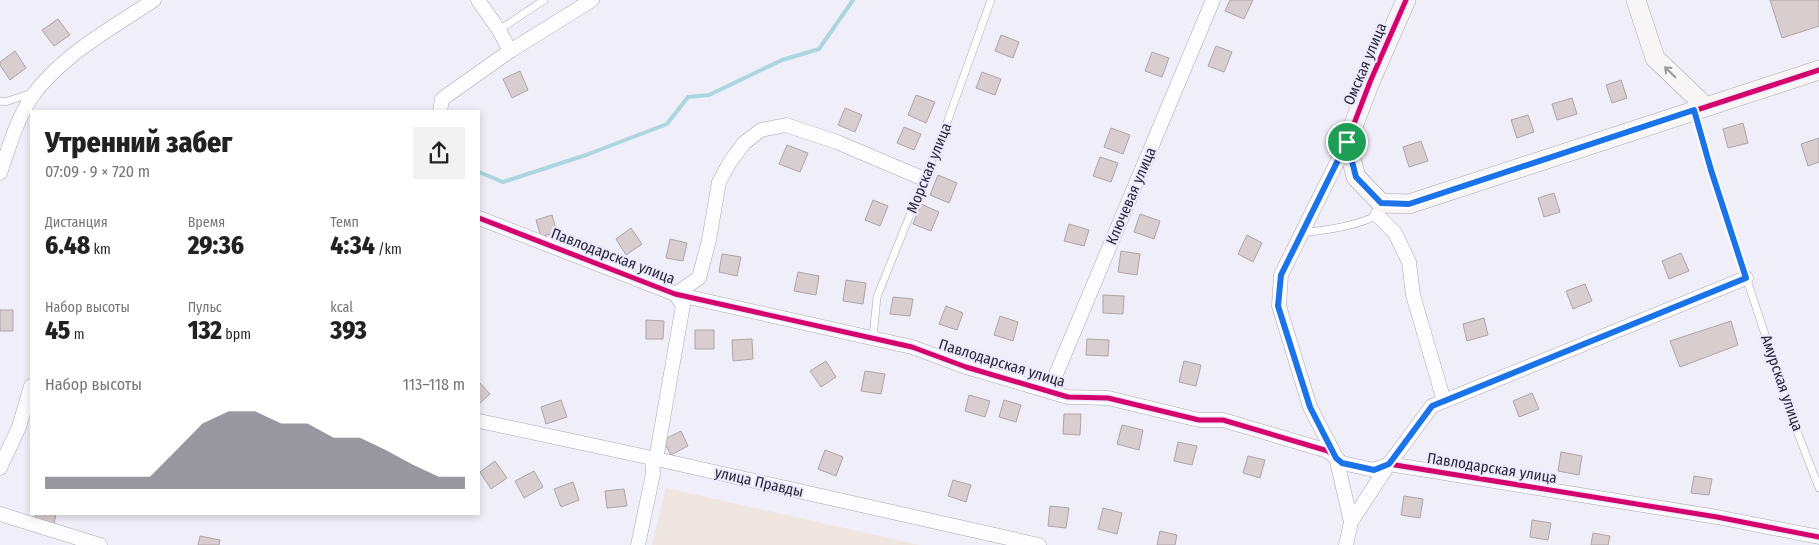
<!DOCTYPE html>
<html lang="ru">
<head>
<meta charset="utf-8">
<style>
  :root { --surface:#fff; --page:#f2f2f2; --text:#222; --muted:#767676; --accent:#6f6d7a }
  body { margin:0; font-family:"Fira Sans Condensed",sans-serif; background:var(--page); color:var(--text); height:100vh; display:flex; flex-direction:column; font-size:19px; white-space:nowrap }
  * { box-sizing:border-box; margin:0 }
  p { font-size:16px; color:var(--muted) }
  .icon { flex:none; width:28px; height:28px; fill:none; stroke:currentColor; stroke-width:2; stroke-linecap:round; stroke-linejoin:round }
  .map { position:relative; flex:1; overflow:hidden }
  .sheet { position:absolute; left:30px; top:110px; width:450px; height:405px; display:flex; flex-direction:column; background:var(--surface); border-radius:0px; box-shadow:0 2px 8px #0003 }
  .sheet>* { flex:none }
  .pin { position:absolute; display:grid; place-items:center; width:42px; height:42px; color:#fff; margin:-21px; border:2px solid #fff; border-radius:50%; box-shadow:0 1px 5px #0007 }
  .round { display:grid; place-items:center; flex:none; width:52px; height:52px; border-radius:0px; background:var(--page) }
  .overview { display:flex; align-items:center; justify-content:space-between; height:85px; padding:0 15px }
  h1 { font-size:28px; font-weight:800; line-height:38px }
  .metrics { display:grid; grid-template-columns:repeat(3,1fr); gap:8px; height:85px; padding:5px 15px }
  .metrics div { display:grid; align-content:center }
  .metrics b { font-size:25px; font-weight:800 }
  .metrics small { font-size:14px; font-weight:400 }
  .metrics p { font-size:14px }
  .chart { height:140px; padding:10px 15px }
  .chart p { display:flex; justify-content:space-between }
  .chart svg { width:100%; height:90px; margin-top:5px; fill:var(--accent); opacity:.7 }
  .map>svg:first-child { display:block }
  .industrial { fill:#efe6e1 }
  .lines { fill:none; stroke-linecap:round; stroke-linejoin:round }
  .stream { stroke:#abd6df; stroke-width:4 }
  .building { fill:#d8cdcf; stroke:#ada5a8 }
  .lane-casing { stroke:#a9a7b2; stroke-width:8 }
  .street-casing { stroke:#a9a7b2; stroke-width:15 }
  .secondary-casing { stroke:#a9a7b2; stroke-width:20 }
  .lane { stroke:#fdfcfe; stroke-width:7 }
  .street { stroke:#fdfcfe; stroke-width:14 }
  .secondary { stroke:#f8f5f6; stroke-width:19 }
  .cycleway-casing { stroke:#ede9fe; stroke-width:8 }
  .cycleway { stroke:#d6006c; stroke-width:5 }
  .oneway { stroke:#9b999f }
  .route-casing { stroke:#fff; stroke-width:10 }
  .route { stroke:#1a73e8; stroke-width:6 }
  .labels { text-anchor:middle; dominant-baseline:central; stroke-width:4.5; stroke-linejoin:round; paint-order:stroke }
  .street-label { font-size:15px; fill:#2a2835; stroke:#ede9fe }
</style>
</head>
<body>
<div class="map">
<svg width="1819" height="545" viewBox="0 0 1819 545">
  <rect width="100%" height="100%" fill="#f0eef9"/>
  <path class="industrial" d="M 666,488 L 920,545 L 652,545 Z"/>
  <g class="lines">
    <path class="stream" d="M 479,172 L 503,182 L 586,155 L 667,124 L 688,97 L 709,95 L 782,60 L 819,49 L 853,0"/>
  </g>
  <path class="building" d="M 1230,0 L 1253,0 L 1244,19 L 1225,11 Z
    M 1770,0 L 1819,0 L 1819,26 L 1782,38 Z
    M 58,19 L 70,35 L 54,46 L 42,30 Z
    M 1001,35 L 1019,42 L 1013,58 L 995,51 Z
    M 1216,46 L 1232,52 L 1224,72 L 1208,66 Z
    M 15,51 L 26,68 L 10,80 L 0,65 L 0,62 Z
    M 1152,52 L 1169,58 L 1162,77 L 1145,71 Z
    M 520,71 L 528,90 L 512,98 L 503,79 Z
    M 982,72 L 1001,79 L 995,95 L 976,88 Z
    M 1621,80 L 1627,98 L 1612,103 L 1606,85 Z
    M 916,95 L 935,102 L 926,123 L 908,115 Z
    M 1572,98 L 1577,114 L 1557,120 L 1552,104 Z
    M 845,108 L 862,115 L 855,132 L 838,125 Z
    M 1528,115 L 1534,132 L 1517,138 L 1511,120 Z
    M 1743,123 L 1748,143 L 1728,148 L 1723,129 Z
    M 904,127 L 921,134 L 914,150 L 897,143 Z
    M 1111,128 L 1130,135 L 1123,154 L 1104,147 Z
    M 1819,138 L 1819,162 L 1808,166 L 1801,144 Z
    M 1421,141 L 1428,161 L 1409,167 L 1403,147 Z
    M 787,145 L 808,153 L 800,172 L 779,164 Z
    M 1100,157 L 1118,163 L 1111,182 L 1093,176 Z
    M 938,175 L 957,183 L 949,203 L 930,195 Z
    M 1554,193 L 1560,212 L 1544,217 L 1538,198 Z
    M 873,200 L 888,206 L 880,226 L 865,220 Z
    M 921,204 L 939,212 L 931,231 L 913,224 Z
    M 1140,214 L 1160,221 L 1154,239 L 1134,232 Z
    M 552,215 L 557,232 L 541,237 L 536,220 Z
    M 1069,224 L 1089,230 L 1084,246 L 1064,241 Z
    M 631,228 L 642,244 L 626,255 L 616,239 Z
    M 1247,235 L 1262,243 L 1253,262 L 1238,254 Z
    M 670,239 L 687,243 L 683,261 L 666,258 Z
    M 1121,251 L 1140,254 L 1137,275 L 1118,272 Z
    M 1681,253 L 1689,271 L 1669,279 L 1662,261 Z
    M 722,254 L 741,257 L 737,276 L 719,272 Z
    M 798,272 L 819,276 L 816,295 L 794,291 Z
    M 846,280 L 866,283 L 863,304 L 843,301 Z
    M 1585,284 L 1592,301 L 1573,309 L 1566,291 Z
    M 1103,295 L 1124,296 L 1123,314 L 1103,313 Z
    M 893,297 L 913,299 L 910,316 L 890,314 Z
    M 946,306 L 963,313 L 957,330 L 939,324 Z
    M 0,310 L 13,310 L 13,331 L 0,331 Z
    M 1000,316 L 1018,322 L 1013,341 L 994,335 Z
    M 1484,318 L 1488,335 L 1467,341 L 1463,324 Z
    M 646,320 L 664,321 L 663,339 L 646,339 Z
    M 1731,321 L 1738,345 L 1680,367 L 1670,341 Z
    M 695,330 L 714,330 L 714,349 L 695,349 Z
    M 752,339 L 753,359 L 733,361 L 732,340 Z
    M 1087,339 L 1109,340 L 1108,356 L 1086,355 Z
    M 826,361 L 836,377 L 821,387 L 810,371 Z
    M 1184,361 L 1201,365 L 1196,386 L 1179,382 Z
    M 865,371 L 885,374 L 881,394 L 861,391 Z
    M 479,382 L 490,394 L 479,404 Z
    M 1532,393 L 1539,409 L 1519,417 L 1513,401 Z
    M 969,395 L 990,401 L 985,417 L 965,411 Z
    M 561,400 L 567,417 L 546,424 L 541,407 Z
    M 1004,400 L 1021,405 L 1016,422 L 999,417 Z
    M 1064,414 L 1081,414 L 1080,435 L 1063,434 Z
    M 1122,425 L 1143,430 L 1139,450 L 1117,444 Z
    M 681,431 L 688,446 L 671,455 L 663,440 Z
    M 1178,442 L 1197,446 L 1192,465 L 1174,461 Z
    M 825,450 L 843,457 L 836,476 L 818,469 Z
    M 1561,452 L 1582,456 L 1579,475 L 1558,471 Z
    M 1248,456 L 1265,460 L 1260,478 L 1243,473 Z
    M 495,461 L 507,478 L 491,489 L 480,472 Z
    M 534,471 L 543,487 L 524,498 L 515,481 Z
    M 1694,476 L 1712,479 L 1709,495 L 1691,493 Z
    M 953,480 L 971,485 L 966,502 L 948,496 Z
    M 573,482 L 579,500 L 561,507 L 554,489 Z
    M 624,489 L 627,506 L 607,508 L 605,491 Z
    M 1404,496 L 1423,499 L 1420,518 L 1401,515 Z
    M 1050,506 L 1069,508 L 1066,528 L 1048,526 Z
    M 1103,508 L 1122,513 L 1117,534 L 1098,529 Z
    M 36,514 L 56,514 L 54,524 L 35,520 Z
    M 1532,520 L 1551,523 L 1548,540 L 1530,537 Z
    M 1160,531 L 1177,535 L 1175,545 L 1157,545 Z
    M 1593,533 L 1610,536 L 1608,545 L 1591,545 Z
    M 200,536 L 220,540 L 219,545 L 198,545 Z"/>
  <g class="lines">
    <defs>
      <path id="lane" d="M 499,30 L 544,0
        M 0,101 L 5,102 L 32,93
        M 1695,113 L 1711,170 L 1795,426 L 1819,488
        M 1302,233 C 1326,230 1359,226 1379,214
        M 873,337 L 877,297 L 948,120 L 991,0"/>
      <path id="street" d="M 510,51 L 592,0
        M 440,111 L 442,99 L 510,51 L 499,30 L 478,0
        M 1347,142 L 1281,275 L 1279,306 L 1310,407 L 1336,457 L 1351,522
        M 0,173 C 9,148 16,121 31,98 C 60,56 112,28 154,0
        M 1377,215 L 1395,233 L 1409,262 L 1413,295 L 1444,401
        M 479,218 L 675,294 L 912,347 L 966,367 L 1068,397 L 1108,398 L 1199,420 L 1223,420 L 1328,451 L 1342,463 L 1374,470 L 1389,464 L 1717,517 L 1819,537
        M 1049,391 L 1213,0
        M 479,421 L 652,458 L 1039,545
        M 656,459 L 683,305 L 675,294 L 699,278 L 709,240 L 719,182 L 730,162 L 744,143 L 761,130 L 786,125 L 837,142 L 924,179
        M 0,468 L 19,427 L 31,386
        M 0,514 L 100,545
        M 638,545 L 653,474 L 652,458
        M 1346,545 L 1351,522 L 1389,464 L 1432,406 L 1746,278"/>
      <path id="secondary" d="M 1406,0 L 1370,82 L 1347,142 L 1356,177 L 1381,203 L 1409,204 L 1819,70
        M 1636,0 L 1655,58 L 1705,106"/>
    </defs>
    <use href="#lane" class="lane-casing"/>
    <use href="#street" class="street-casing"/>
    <use href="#secondary" class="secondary-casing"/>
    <use href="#lane" class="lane"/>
    <use href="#street" class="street"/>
    <use href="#secondary" class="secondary"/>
    <defs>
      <path id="cycleway" d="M 1406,0 L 1370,82 L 1347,142 L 1356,177 L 1381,203 L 1409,204 L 1819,70
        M 479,218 L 675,294 L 912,347 L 966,367 L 1068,397 L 1108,398 L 1199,420 L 1223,420 L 1328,451 L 1342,463 L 1374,470 L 1389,464 L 1717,517 L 1819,537"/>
    </defs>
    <use href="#cycleway" class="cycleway-casing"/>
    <use href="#cycleway" class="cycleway"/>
  </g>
  <defs><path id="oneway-shaft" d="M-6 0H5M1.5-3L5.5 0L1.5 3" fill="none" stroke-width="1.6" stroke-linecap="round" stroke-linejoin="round" transform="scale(1.25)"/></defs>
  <use class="oneway" href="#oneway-shaft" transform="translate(1670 72) rotate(-136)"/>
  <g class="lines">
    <defs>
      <path id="route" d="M 1694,110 L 1711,170 L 1746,278 L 1432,406 L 1389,464 L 1374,470 L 1342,463 L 1336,458 L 1310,407 L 1278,306 L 1281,275 L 1347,142 L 1356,177 L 1381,203 L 1409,204 Z"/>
    </defs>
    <use href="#route" class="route-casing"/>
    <use href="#route" class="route"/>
  </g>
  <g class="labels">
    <g class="street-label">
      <text transform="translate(1365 64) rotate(-67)">Омская улица</text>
      <text transform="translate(929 168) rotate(-68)">Морская улица</text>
      <text transform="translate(1131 196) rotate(-67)">Ключевая улица</text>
      <text transform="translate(613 256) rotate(21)">Павлодарская улица</text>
      <text transform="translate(1002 363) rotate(17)">Павлодарская улица</text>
      <text transform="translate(1782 383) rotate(71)">Амурская улица</text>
      <text transform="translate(1492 468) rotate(9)">Павлодарская улица</text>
      <text transform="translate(759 482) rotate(13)">улица Правды</text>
    </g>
  </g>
</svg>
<div class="pin" style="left:1347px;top:142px;background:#1e9e55"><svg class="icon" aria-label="arrive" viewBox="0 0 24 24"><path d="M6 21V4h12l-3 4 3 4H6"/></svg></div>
<section class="sheet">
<div class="overview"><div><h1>Утренний забег</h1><p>07:09 · 9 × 720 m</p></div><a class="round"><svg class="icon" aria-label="share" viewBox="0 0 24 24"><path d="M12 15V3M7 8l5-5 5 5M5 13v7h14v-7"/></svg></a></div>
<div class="metrics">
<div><p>Дистанция</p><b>6.48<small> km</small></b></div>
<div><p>Время</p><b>29:36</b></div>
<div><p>Темп</p><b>4:34<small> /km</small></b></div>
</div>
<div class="metrics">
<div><p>Набор высоты</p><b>45<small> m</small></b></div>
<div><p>Пульс</p><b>132<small> bpm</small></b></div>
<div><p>kcal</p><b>393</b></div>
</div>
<div class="chart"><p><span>Набор высоты</span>113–118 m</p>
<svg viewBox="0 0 160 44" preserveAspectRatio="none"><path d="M0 44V38L10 38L20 38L30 38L40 38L50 25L60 12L70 6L80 6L90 12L100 12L110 19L120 19L130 25L140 32L150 38L160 38V44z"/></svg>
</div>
</section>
</div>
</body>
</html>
